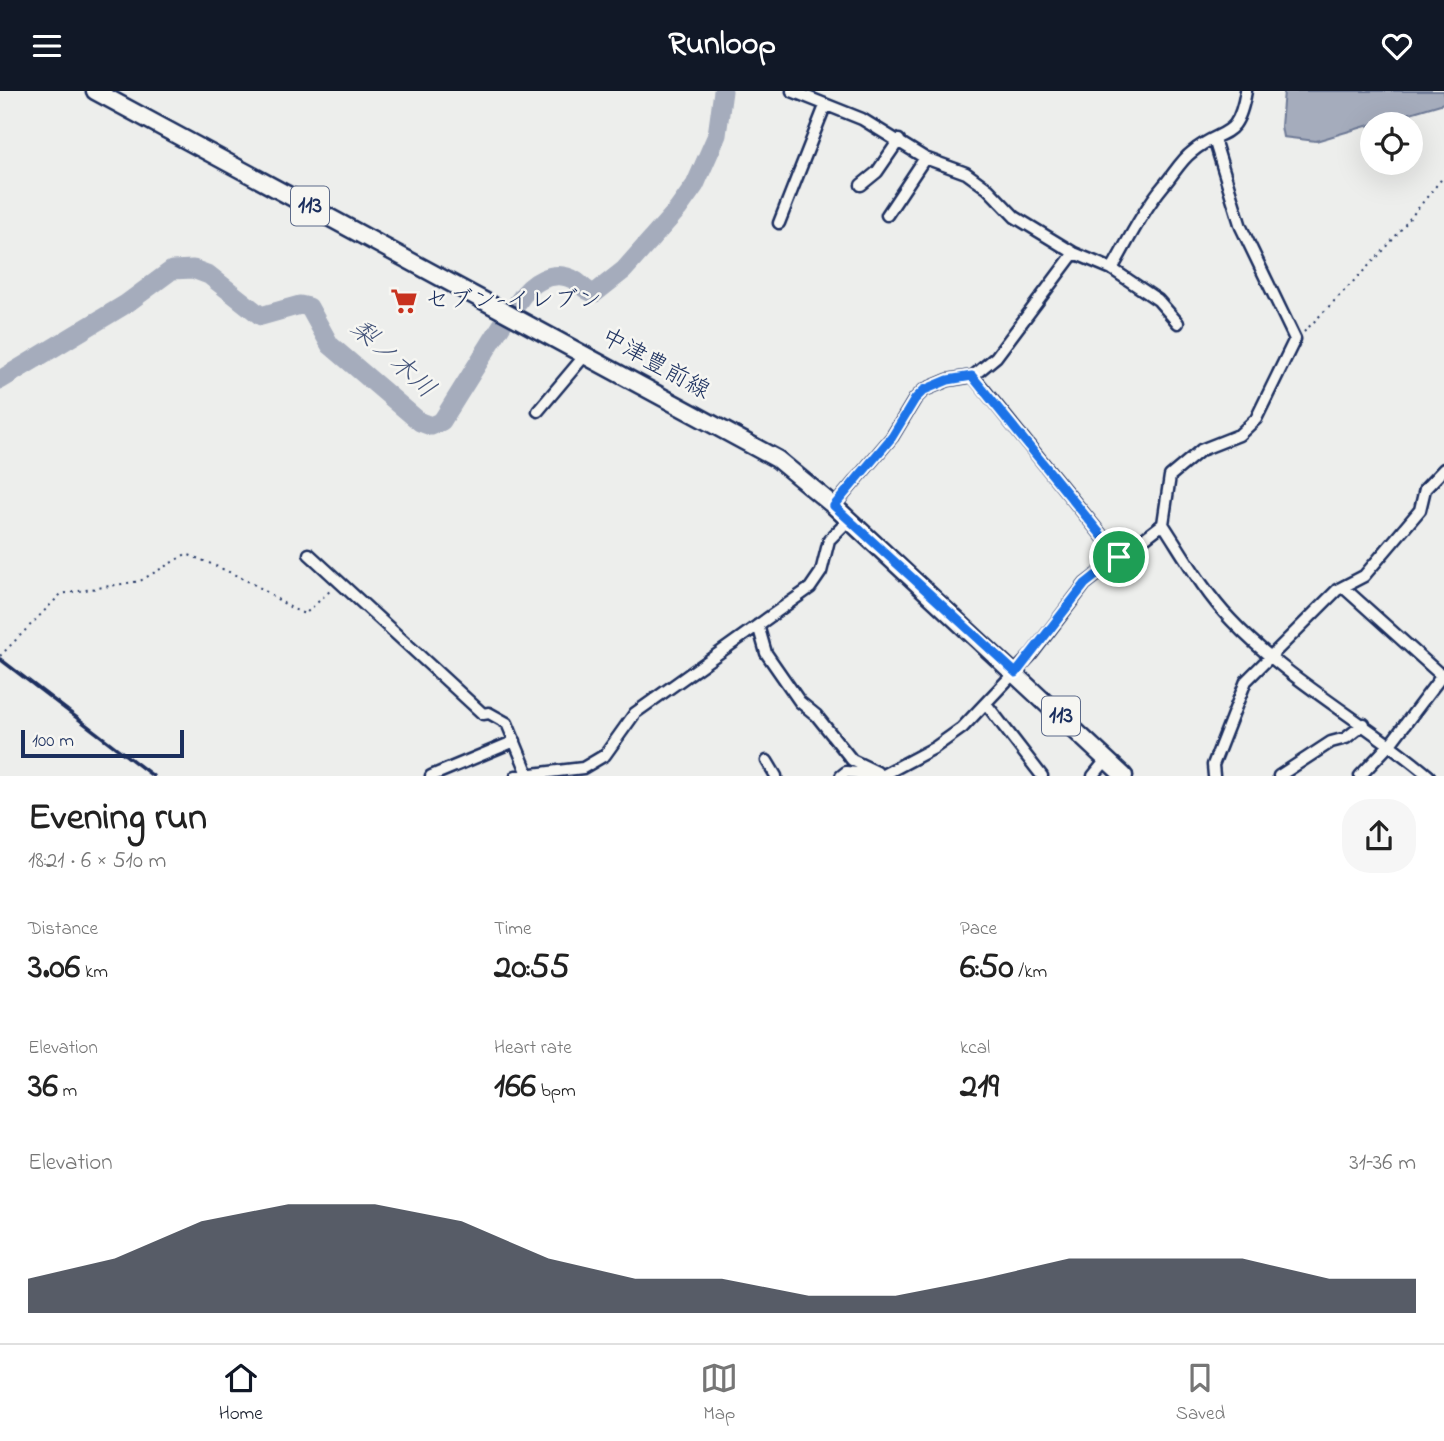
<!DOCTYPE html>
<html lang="en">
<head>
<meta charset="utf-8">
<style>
  :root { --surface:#fff; --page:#f6f6f6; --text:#222; --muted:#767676; --line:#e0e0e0; --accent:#111827 }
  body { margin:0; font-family:"Indie Flower","Klee One",sans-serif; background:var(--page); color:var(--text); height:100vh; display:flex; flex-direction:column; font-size:26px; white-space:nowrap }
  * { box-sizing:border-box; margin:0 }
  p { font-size:23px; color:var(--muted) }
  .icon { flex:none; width:38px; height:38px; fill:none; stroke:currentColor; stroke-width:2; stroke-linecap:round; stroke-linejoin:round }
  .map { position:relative; height:685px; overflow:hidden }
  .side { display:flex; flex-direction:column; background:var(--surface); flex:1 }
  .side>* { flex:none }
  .controls { position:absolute; left:1360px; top:21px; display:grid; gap:14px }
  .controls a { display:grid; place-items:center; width:63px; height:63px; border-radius:50%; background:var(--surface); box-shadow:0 7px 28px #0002; font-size:35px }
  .scale { position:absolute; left:21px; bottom:18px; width:163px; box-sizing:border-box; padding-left:7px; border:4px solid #1b2f5e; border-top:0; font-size:19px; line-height:24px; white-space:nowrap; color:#1b2f5e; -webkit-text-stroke:5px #f6f6f2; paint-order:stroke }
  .pin { position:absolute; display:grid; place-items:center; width:60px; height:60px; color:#fff; margin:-30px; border:4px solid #fff; border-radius:50%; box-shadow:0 2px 7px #0007 }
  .round { display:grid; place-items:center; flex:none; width:74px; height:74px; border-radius:28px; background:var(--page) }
  .headline { display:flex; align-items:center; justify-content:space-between; height:119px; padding:0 28px }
  h1 { font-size:38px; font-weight:700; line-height:52px }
  .metrics { display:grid; grid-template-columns:repeat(3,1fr); gap:10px; height:119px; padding:7px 28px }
  .metrics div { display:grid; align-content:center }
  .metrics b { font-size:35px; font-weight:700 }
  .metrics small { font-size:19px; font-weight:400 }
  .metrics p { font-size:19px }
  .chart { height:196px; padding:14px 28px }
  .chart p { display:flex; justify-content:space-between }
  .chart svg { width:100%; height:126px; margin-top:7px; fill:var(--accent); opacity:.7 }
  header { display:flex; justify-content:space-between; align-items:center; height:91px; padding:0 28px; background:var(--accent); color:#fff; font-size:32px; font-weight:700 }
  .tabs { display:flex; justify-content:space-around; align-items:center; height:98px; border-top:2px solid var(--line); background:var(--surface); font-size:19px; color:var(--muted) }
  .tabs a { display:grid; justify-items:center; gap:4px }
  .tabs .active { color:var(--accent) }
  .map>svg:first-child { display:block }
  .water { fill:#a5acbc; stroke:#6e7a96; stroke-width:2 }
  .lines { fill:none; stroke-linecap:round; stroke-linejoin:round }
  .river { stroke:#a5acbc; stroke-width:19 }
  .street-casing { stroke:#1b2f5e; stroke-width:15 }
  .primary-casing { stroke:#1b2f5e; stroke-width:21 }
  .path { stroke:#1b2f5e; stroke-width:2; stroke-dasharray:2 5; stroke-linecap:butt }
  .street { stroke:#f6f6f2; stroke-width:10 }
  .primary { stroke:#f6f6f2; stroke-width:16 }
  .rail { stroke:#1b2f5e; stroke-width:3.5 }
  .route-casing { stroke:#fff; stroke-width:14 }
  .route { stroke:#1a73e8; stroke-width:9 }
  .labels { text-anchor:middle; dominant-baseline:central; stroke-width:5; stroke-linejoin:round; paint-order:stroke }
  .shield { fill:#f6f6f2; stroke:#5d6b8a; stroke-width:2 }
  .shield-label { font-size:23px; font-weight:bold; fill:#1b2f5e }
  .poi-label { font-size:24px; fill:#1b2f5e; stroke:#f6f6f2; text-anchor:start }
  .street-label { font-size:24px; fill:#1b2f5e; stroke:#f6f6f2 }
  .water-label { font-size:26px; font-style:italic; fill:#44547a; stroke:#f6f6f2 }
</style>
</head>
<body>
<header><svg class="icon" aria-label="menu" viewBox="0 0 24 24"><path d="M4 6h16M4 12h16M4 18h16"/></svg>Runloop<svg class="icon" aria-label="heart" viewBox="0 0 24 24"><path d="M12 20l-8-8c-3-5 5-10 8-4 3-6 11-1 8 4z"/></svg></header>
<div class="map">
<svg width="1444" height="685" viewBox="0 0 1444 685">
  <rect width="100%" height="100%" fill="#edeeec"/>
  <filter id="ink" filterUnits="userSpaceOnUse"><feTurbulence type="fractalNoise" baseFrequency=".0143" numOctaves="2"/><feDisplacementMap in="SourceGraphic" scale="14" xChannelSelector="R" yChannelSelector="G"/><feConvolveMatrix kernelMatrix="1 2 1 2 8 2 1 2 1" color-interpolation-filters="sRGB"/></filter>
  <g filter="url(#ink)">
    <path class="water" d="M 1284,0 L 1444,0 L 1444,12 L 1316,50 L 1283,46 L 1281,35 Z"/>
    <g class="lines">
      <path class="river" d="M 518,211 C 530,192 553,176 576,190 C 583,195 586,201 595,202 L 624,179 L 678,118 L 695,94 L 717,44 L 723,0
        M 0,289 L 126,213 L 172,179 L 193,178 L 209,184 L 261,225 L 300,214 L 309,216 L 330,254 L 420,331 L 431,335 L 442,330 L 505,229"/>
      <defs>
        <path id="street" d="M 792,0 L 862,28 L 925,67 L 966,82 L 988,98 L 1015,126 L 1074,162 L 1112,178 C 1128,150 1143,119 1164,94 C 1173,84 1181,69 1192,61 C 1223,35 1237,52 1246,0
          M 1214,48 L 1241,136 L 1295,248 L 1256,328 L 1239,344 L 1201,359 L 1170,385 L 1163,433 C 1184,465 1204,501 1231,529 C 1286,588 1367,632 1429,685
          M 861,94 L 877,81 L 899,49
          M 887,124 L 925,67
          M 779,132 L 825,15
          M 1112,178 L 1158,209 L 1178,232
          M 973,285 L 1119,466
          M 538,320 L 586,263
          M 834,415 L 892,346 L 915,308 L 924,299 L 948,289 L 973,285 L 996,266 L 1074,162
          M 309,463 L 483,623 L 489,622 L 507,632 L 528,683
          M 1343,496 L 1442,585
          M 758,534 L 766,562 L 800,611 L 816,624 L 852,669 L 877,681
          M 987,614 L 1042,685
          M 767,670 L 776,685
          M 431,685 L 515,650
          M 516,685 L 583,677 L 605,664 L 635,622 L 810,497 L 821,481 L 829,449 L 849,429
          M 841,685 L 846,681 L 883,684 L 934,657 L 962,637 L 1031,564 L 1085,493 L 1163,433
          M 1093,685 L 1106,669
          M 1214,685 L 1213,674 L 1246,590 L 1337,499 L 1364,485 L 1420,419 L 1425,398 L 1444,378
          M 1279,685 L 1331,651 L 1346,647 L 1364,633
          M 1360,685 L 1391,652 L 1444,582"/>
        <path id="primary" d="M 95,0 L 777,368 L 834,415 L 1124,685"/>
      </defs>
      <use href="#street" class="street-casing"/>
      <use href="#primary" class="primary-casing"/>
      <path class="path" d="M 1304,241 L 1386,157 L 1444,85
        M 0,565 L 61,503 L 140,490 L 186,463 C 211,472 234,483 257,495 C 274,505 286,516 305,523 L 332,498"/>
      <use href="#street" class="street"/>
      <use href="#primary" class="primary"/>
      <path class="rail" d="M 0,568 L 153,685"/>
    </g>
  </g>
  <g class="lines" filter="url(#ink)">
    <defs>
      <path id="route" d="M 972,285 L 1119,466 L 1085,493 L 1016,582 L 834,415 L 892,346 L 915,308 L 924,299 L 948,289 Z"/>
    </defs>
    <use href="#route" class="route-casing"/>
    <use href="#route" class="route"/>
  </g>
  <defs>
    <symbol id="supermarket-bare" viewBox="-9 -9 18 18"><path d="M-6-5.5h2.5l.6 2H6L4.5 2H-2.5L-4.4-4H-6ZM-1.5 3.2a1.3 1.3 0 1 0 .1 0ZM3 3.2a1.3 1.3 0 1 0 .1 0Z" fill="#c8321e" stroke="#f6f6f2" stroke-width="2.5" paint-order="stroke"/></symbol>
  </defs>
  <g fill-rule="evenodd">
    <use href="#supermarket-bare" x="385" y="191" width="38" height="38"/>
  </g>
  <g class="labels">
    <g class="shield">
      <rect x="291" y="95.5" width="38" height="39" rx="5"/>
      <rect x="1042" y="605.5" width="38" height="39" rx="5"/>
    </g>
    <g class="shield-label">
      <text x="310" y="115">113</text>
      <text x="1061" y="625">113</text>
    </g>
    <g class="poi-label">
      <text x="425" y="210">セブン-イレブン</text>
    </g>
    <g class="street-label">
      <text transform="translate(655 274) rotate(29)">中津豊前線</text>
    </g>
    <g class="water-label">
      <text transform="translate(392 269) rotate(42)">梨ノ木川</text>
    </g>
  </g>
</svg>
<div class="controls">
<a><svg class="icon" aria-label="locate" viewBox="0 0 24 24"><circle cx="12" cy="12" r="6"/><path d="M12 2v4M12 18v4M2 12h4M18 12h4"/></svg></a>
</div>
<div class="scale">100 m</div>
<div class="pin" style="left:1119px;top:466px;background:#1e9e55"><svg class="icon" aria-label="arrive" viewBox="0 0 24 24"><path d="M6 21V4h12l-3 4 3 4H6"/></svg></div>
</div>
<section class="side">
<div class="headline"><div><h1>Evening run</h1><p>18:21 · 6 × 510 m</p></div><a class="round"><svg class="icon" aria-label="share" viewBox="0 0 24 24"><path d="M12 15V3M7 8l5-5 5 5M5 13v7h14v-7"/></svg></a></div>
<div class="metrics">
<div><p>Distance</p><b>3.06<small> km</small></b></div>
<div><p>Time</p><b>20:55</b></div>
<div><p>Pace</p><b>6:50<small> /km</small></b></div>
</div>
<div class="metrics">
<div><p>Elevation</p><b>36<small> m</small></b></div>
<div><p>Heart rate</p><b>166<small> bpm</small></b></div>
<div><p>kcal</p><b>219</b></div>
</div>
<div class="chart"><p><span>Elevation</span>31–36 m</p>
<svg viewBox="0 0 160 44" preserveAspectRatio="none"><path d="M0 44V32L10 25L20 12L30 6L40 6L50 12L60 25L70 32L80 32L90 38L100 38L110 32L120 25L130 25L140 25L150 32L160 32V44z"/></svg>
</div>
</section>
<nav class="tabs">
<a class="active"><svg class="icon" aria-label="home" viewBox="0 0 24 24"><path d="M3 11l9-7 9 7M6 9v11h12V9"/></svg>Home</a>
<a><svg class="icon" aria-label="map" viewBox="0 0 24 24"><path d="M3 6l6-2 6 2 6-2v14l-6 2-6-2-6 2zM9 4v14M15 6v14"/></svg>Map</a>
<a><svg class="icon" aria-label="saved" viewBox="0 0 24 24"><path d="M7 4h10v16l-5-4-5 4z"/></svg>Saved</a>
</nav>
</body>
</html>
